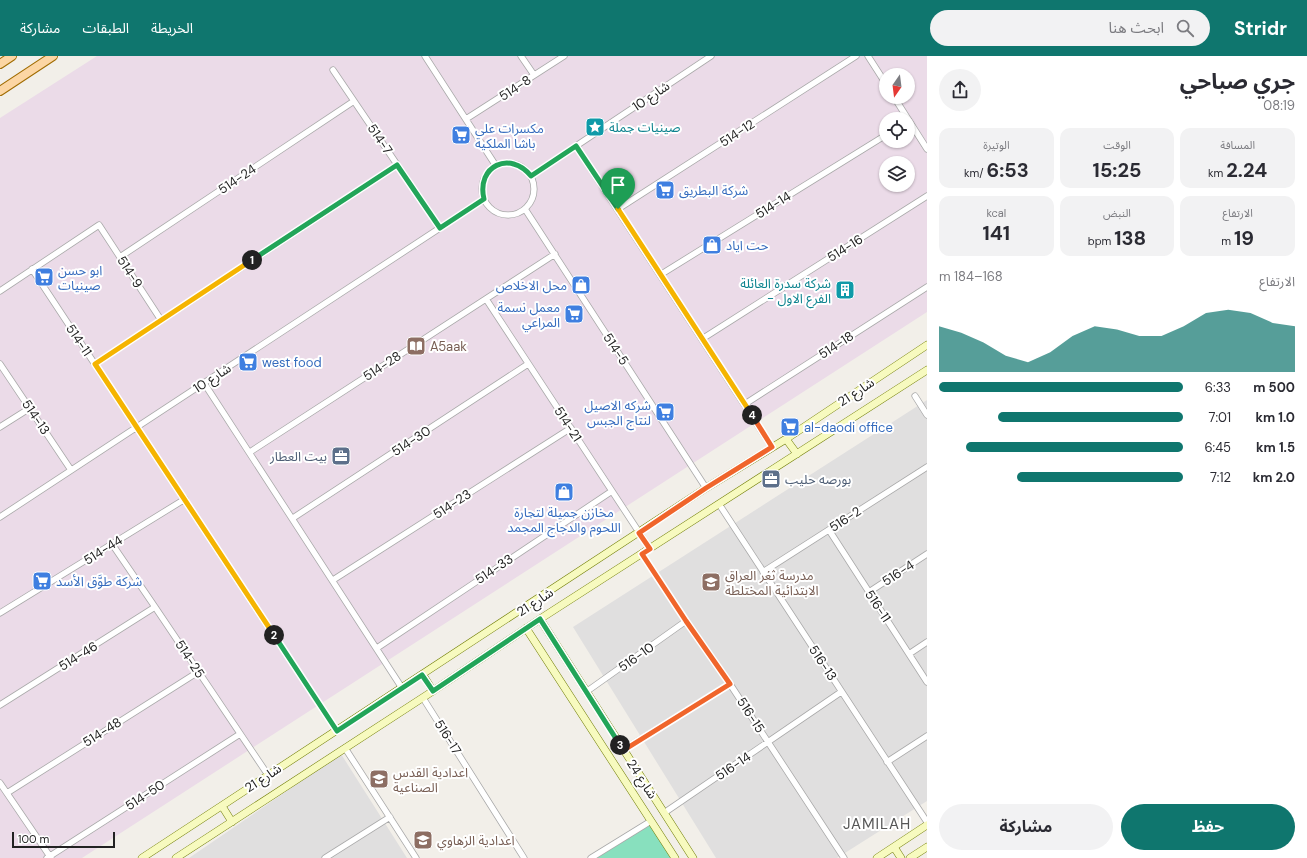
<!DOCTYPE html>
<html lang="ar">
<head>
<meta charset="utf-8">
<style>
  :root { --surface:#fff; --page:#f2f2f3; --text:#2b2b33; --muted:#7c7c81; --accent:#0f766e }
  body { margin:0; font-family:"DM Sans","Noto Sans Arabic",sans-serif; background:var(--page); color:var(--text); direction:rtl; height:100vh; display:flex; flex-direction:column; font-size:15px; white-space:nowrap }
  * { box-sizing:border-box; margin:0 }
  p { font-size:13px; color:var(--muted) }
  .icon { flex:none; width:22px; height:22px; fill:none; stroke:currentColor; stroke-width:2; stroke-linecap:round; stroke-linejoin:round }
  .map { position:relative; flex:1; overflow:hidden; direction:ltr }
  .sheet { display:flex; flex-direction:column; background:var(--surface); width:380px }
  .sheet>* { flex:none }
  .needle { width:26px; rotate:194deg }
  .fabs { position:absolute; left:879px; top:12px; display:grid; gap:8px }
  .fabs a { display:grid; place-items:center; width:36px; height:36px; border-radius:50%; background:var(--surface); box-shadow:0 1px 3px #0004; font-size:20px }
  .scale { position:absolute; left:12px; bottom:10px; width:103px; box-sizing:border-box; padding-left:4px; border:2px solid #222; border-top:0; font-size:11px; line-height:14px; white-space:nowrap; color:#222; -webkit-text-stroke:3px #fff; paint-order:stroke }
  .pin { position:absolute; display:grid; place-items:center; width:34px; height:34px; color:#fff; margin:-41px -17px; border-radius:50% 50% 50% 0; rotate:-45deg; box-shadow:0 0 4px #0007 }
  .pin .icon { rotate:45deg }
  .km { position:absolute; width:20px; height:20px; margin:-10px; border-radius:50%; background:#222; color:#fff; font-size:11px; line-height:20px; text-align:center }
  .round { display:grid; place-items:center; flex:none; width:42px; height:42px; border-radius:21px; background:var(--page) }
  .summary { display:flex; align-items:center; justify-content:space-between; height:68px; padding:0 12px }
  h1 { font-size:22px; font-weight:700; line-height:30px }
  .figures { display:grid; grid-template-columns:repeat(3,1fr); gap:6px; height:68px; padding:4px 12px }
  .figures div { display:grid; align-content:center; border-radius:10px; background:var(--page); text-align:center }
  .figures b { font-size:20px; font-weight:700 }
  .figures small { font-size:11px; font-weight:400 }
  .figures p { font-size:11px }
  .chart { height:112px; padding:8px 12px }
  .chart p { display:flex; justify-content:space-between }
  .chart svg { width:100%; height:72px; margin-top:4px; fill:var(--accent); opacity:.7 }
  .cta { display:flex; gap:8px; margin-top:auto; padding:8px 12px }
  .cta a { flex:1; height:46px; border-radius:24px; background:var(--accent); color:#fff; font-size:16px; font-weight:700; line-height:46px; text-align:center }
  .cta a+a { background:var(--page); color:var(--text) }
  ul { padding:0 12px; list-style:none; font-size:13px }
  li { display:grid; grid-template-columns:64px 48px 1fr; align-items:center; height:30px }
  li i { height:10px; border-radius:5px; background:var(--accent) }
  header { display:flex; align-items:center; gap:24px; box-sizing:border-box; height:56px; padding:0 20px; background:var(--accent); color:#fff }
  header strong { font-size:19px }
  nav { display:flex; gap:22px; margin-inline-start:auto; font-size:14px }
  .search { width:280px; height:36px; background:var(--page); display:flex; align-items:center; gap:10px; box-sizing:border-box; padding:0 14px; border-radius:22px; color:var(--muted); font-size:15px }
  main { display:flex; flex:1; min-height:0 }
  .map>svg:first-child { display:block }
  .residential { fill:#e0dfdf }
  .industrial { fill:#ebdbe8; fill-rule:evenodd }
  .pitch { fill:#88e0be }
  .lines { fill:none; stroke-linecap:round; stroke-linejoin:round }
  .street-casing { stroke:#a9a9a9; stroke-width:7 }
  .secondary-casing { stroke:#707d05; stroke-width:8 }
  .primary-casing { stroke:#a06b00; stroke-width:10 }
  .street { stroke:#fff; stroke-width:5.5 }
  .secondary { stroke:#f7fabf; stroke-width:7 }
  .primary { stroke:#fcd6a4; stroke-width:8 }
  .split-1-casing { stroke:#fff; stroke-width:8 }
  .split-2-casing { stroke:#fff; stroke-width:8 }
  .split-3-casing { stroke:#fff; stroke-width:8 }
  .split-4-casing { stroke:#fff; stroke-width:8 }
  .split-5-casing { stroke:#fff; stroke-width:8 }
  .split-1 { stroke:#22a559; stroke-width:5 }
  .split-2 { stroke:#f5b400; stroke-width:5 }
  .split-3 { stroke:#22a559; stroke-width:5 }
  .split-4 { stroke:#f0652b; stroke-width:5 }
  .split-5 { stroke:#f5b400; stroke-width:5 }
  .labels { text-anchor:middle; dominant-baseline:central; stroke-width:4; stroke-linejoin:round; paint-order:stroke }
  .street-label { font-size:13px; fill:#222; stroke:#fff }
  .culture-label { font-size:13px; fill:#0d838f; stroke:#fff; text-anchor:start }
  .shop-label { font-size:13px; fill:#366cbe; stroke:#fff; text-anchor:start }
  .education-label { font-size:13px; fill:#785e54; stroke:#fff; text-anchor:start }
  .service-label { font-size:13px; fill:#4e5e75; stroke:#fff; text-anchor:end }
  .quarter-label { font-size:15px; letter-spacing:1px; fill:#555; stroke:#fff }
</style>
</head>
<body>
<header>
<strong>Stridr</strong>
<div class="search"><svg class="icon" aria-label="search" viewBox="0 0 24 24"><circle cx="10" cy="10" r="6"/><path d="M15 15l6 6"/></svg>ابحث هنا</div>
<nav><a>الخريطة</a><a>الطبقات</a><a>مشاركة</a></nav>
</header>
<main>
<section class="sheet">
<div class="summary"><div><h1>جري صباحي</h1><p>08:19</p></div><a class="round"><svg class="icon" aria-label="share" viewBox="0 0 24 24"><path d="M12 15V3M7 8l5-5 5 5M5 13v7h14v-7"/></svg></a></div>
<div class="figures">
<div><p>المسافة</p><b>2.24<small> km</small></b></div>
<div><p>الوقت</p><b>15:25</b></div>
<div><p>الوتيرة</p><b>6:53<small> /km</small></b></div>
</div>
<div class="figures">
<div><p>الارتفاع</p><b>19<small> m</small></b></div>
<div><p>النبض</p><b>138<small> bpm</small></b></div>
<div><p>kcal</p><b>141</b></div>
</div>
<div class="chart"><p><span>الارتفاع</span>168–184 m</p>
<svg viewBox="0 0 160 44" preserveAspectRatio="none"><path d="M0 44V16L10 20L20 26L30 34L40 38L50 32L60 22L70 16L80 18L90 22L100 22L110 16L120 8L130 6L140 8L150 14L160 16V44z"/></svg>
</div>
<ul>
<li><b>500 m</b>6:33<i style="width:100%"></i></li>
<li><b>1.0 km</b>7:01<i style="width:76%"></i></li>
<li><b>1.5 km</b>6:45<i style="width:89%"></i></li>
<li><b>2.0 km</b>7:12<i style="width:68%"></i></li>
</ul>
<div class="cta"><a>حفظ</a><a>مشاركة</a></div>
</section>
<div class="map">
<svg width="927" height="802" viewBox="0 0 927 802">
  <rect width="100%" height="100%" fill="#f2efe9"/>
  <path class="residential" d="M 927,344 L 927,745 L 837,802 L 716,802 L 573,571 Z
    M 341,698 L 407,802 L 189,802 Z"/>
  <path class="industrial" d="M 97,0 L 927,0 L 927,256 L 82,802 L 0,802 L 0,62 ZM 886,19 L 908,19 L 908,41 L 886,41 ZM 886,63 L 908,63 L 908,85 L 886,85 ZM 886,107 L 908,107 L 908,129 L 886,129 Z"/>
  <path class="pitch" d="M 650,769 L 671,802 L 594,802 Z"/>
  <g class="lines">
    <defs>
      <path id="street" d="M 425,0 L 496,110
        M 521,0 L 534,19
        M 868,0 L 886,28
        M 333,14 L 440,172
        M 894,41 L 927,93
        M 466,63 L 564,0
        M 576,90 L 772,391
        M482 133a26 26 0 1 1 52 0a26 26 0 1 1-52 0Z
        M 531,120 L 711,0
        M 525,153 L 706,432
        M 618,153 L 856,0
        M 120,201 L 354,45
        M 32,213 L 337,675
        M 660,219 L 886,79
        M 0,235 L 99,169 L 161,264
        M 486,243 L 650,493
        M 702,283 L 927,140
        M 0,308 L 71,414
        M 95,308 L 397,109
        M 204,327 L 402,632
        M 915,340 L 927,359
        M 745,348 L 927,231
        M 0,371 L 30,352
        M 250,396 L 555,198
        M 719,448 L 927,766
        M 0,461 L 484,143
        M 293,462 L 528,308
        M 829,474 L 927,626
        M 112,488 L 155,551 L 268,719
        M 642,498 L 686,565 L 730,628 L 844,802
        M 763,516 L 927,411
        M 333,524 L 571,372
        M 869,536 L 927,498
        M 0,557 L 185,443
        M 377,592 L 612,435
        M 909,598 L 927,586
        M 586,636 L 686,565
        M 423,642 L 524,802
        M 0,649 L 155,551
        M 345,692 L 416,802
        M 623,694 L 730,628
        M 887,706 L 927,680
        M 0,727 L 51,802
        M 7,737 L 198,616
        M 664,757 L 841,636
        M 47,802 L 240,678
        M 325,802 L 390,761
        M 591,802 L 651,765"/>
      <path id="secondary" d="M 786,383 L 797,398
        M 540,563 L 693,802
        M 526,572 L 675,802
        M 423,619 L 433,635
        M 222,750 L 232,766
        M 894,791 L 901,802
        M 142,802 L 706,432 L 786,383 L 927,289
        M 176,802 L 433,635 L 540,563 L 927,314
        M 877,802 L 927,769
        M 910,802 L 927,791"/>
      <path id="primary" d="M 0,8 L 12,0
        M 0,35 L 53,0"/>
    </defs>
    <use href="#street" class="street-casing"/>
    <use href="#secondary" class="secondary-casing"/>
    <use href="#primary" class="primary-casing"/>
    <use href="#street" class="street"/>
    <use href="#secondary" class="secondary"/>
    <use href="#primary" class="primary"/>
  </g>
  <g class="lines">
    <defs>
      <path id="split-1" d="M 252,204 L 397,109 L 440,172 L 484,143 C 476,110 510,94 531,120 L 576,90 L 618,153"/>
      <path id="split-2" d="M 252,204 L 95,308 L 274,579"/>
      <path id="split-3" d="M 274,579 L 337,675 L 422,619 L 433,635 L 540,563 L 620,689"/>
      <path id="split-4" d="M 620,689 L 624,694 L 730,628 L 686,565 L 642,498 L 650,493 L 639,477 L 706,432 L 772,391 L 752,359"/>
      <path id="split-5" d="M 618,153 L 752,359"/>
    </defs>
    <use href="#split-1" class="split-1-casing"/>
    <use href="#split-2" class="split-2-casing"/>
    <use href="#split-3" class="split-3-casing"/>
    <use href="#split-4" class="split-4-casing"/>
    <use href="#split-5" class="split-5-casing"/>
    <use href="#split-1" class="split-1"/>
    <use href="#split-2" class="split-2"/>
    <use href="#split-3" class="split-3"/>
    <use href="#split-4" class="split-4"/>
    <use href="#split-5" class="split-5"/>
  </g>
  <defs>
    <symbol id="sight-square" viewBox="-11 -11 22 22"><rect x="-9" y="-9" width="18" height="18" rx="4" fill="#0f9aa8" stroke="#fff"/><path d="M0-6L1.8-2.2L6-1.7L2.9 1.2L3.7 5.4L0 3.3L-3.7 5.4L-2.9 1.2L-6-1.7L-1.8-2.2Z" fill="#fff"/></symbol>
    <symbol id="supermarket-square" viewBox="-11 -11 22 22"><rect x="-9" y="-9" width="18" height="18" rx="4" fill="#3f7fe0" stroke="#fff"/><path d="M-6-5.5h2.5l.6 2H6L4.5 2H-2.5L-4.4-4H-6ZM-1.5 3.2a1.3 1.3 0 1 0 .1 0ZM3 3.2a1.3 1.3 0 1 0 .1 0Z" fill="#fff"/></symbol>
    <symbol id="shop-square" viewBox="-11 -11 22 22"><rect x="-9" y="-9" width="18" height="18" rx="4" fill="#3f7fe0" stroke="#fff"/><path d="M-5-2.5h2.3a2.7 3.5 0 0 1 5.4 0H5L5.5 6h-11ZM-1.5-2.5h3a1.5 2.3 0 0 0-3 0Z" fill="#fff"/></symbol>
    <symbol id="building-square" viewBox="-11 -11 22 22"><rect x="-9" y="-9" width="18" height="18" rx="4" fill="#0f9aa8" stroke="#fff"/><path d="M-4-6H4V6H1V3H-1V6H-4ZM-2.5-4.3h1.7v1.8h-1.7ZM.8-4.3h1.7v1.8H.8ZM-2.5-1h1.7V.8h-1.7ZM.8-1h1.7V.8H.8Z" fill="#fff"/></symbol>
    <symbol id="library-square" viewBox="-11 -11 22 22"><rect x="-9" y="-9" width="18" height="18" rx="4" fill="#8d6e63" stroke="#fff"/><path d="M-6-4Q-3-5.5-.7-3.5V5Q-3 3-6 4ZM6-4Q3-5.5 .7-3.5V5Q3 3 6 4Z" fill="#fff"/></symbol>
    <symbol id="office-square" viewBox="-11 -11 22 22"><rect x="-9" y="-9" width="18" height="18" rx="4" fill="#5c6f8a" stroke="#fff"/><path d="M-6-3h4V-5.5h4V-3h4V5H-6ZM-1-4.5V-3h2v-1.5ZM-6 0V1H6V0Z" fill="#fff"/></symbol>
    <symbol id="school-square" viewBox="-11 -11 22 22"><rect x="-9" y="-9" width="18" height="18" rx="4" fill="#8d6e63" stroke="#fff"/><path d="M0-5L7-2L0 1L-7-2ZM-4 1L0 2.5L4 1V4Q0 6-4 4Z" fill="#fff"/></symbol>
  </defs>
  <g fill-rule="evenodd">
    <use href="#sight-square" x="584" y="60" width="22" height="22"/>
    <use href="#supermarket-square" x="450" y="68" width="22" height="22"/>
    <use href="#supermarket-square" x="654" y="123" width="22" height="22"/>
    <use href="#shop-square" x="701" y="178" width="22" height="22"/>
    <use href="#supermarket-square" x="33" y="210" width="22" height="22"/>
    <use href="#shop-square" x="570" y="218" width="22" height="22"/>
    <use href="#building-square" x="834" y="223" width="22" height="22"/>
    <use href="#supermarket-square" x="563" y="247" width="22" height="22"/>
    <use href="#library-square" x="405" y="279" width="22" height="22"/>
    <use href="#supermarket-square" x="237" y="295" width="22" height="22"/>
    <use href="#supermarket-square" x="654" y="345" width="22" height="22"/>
    <use href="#supermarket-square" x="779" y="360" width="22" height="22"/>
    <use href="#office-square" x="330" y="389" width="22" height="22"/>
    <use href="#office-square" x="760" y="412" width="22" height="22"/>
    <use href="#shop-square" x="553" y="425" width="22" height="22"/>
    <use href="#supermarket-square" x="31" y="514" width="22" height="22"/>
    <use href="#school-square" x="700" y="515" width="22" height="22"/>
    <use href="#school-square" x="368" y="712" width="22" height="22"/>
    <use href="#school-square" x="412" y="773" width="22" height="22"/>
  </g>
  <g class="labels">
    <g class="street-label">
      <text transform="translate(515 32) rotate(-33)">514-8</text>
      <text transform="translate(651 40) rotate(-34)">شارع 10</text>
      <text transform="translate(737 77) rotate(-33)">514-12</text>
      <text transform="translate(380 83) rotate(56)">514-7</text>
      <text transform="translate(237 123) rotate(-34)">514-24</text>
      <text transform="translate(773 149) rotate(-32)">514-14</text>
      <text transform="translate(845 192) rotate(-32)">514-16</text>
      <text transform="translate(130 216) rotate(57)">514-9</text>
      <text transform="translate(79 284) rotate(56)">514-11</text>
      <text transform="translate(836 289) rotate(-33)">514-18</text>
      <text transform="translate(616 293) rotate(57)">514-5</text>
      <text transform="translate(382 310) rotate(-33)">514-28</text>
      <text transform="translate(212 322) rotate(-33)">شارع 10</text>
      <text transform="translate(856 336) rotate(-33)">شارع 21</text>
      <text transform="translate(36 361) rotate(56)">514-13</text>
      <text transform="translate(568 368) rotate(57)">514-21</text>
      <text transform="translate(411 385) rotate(-33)">514-30</text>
      <text transform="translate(452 448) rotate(-33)">514-23</text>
      <text transform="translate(845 463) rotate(-33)">516-2</text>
      <text transform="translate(103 494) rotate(-32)">514-44</text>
      <text transform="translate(494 513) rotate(-34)">514-33</text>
      <text transform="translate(898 517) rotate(-33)">516-4</text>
      <text transform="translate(535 546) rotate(-33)">شارع 21</text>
      <text transform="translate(878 550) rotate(57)">516-11</text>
      <text transform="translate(78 600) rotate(-32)">514-46</text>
      <text transform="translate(636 601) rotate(-35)">516-10</text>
      <text transform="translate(190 603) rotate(57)">514-25</text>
      <text transform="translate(823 607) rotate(57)">516-13</text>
      <text transform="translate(751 659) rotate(57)">516-15</text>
      <text transform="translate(102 676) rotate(-32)">514-48</text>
      <text transform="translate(448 681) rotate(58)">516-17</text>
      <text transform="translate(733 710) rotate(-34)">516-14</text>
      <text transform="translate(263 722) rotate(-33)">شارع 21</text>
      <text transform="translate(642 723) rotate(57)">شارع 24</text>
      <text transform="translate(145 739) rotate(-33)">514-50</text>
    </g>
    <g class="culture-label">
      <text x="609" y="71">صينيات جملة</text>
      <text x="831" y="227" text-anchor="end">شركة سدرة العائلة<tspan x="831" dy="15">- الفرع الاول</tspan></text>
    </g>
    <g class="shop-label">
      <text x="475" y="72">مكسرات علي<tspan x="475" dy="15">باشا الملكية</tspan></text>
      <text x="679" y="134">شركة البطريق</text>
      <text x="726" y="189">حت اياد</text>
      <text x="58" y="214">ابو حسن<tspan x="58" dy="15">صينيات</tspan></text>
      <text x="567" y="229" text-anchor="end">محل الاخلاص</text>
      <text x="560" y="251" text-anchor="end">معمل نسمة<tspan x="560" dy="15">المراعي</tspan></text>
      <text x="262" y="306">west food</text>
      <text x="651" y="349" text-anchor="end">شركه الاصيل<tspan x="651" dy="15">لنتاج الجبس</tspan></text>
      <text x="804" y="371">al-daodi office</text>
      <text x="564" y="456" text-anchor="middle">مخازن جميلة لتجارة<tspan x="564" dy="15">اللحوم والدجاج المجمد</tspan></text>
      <text x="56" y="525">شركة طوَّق الأسد</text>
    </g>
    <g class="education-label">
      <text x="430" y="290">A5aak</text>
      <text x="725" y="519">مدرسة ثغر العراق<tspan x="725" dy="15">الابتدائية المختلطة</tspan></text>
      <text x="393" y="716">اعدادية القدس<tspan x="393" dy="15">الصناعية</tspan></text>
      <text x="437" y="784">اعدادية الزهاوي</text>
    </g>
    <g class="service-label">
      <text x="327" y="400">بيت العطار</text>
      <text x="785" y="423" text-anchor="start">بورصه حليب</text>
    </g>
    <g class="quarter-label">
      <text x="877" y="768">JAMILAH</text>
    </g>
  </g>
</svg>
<div class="fabs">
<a><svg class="needle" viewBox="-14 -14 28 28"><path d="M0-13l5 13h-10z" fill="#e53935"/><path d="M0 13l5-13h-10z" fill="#7c7c81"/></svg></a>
<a><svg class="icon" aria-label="locate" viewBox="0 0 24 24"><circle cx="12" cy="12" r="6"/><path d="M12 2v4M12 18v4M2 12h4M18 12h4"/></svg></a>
<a><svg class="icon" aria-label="layers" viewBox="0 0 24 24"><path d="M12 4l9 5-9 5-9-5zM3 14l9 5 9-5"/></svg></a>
</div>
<div class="scale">100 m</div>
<div class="pin" style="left:618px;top:153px;background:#1e9e55"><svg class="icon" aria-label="arrive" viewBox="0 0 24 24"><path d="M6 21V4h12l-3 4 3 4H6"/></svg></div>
<b class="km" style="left:252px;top:204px">1</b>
<b class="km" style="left:274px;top:579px">2</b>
<b class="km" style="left:620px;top:689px">3</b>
<b class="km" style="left:752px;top:359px">4</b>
</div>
</main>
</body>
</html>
